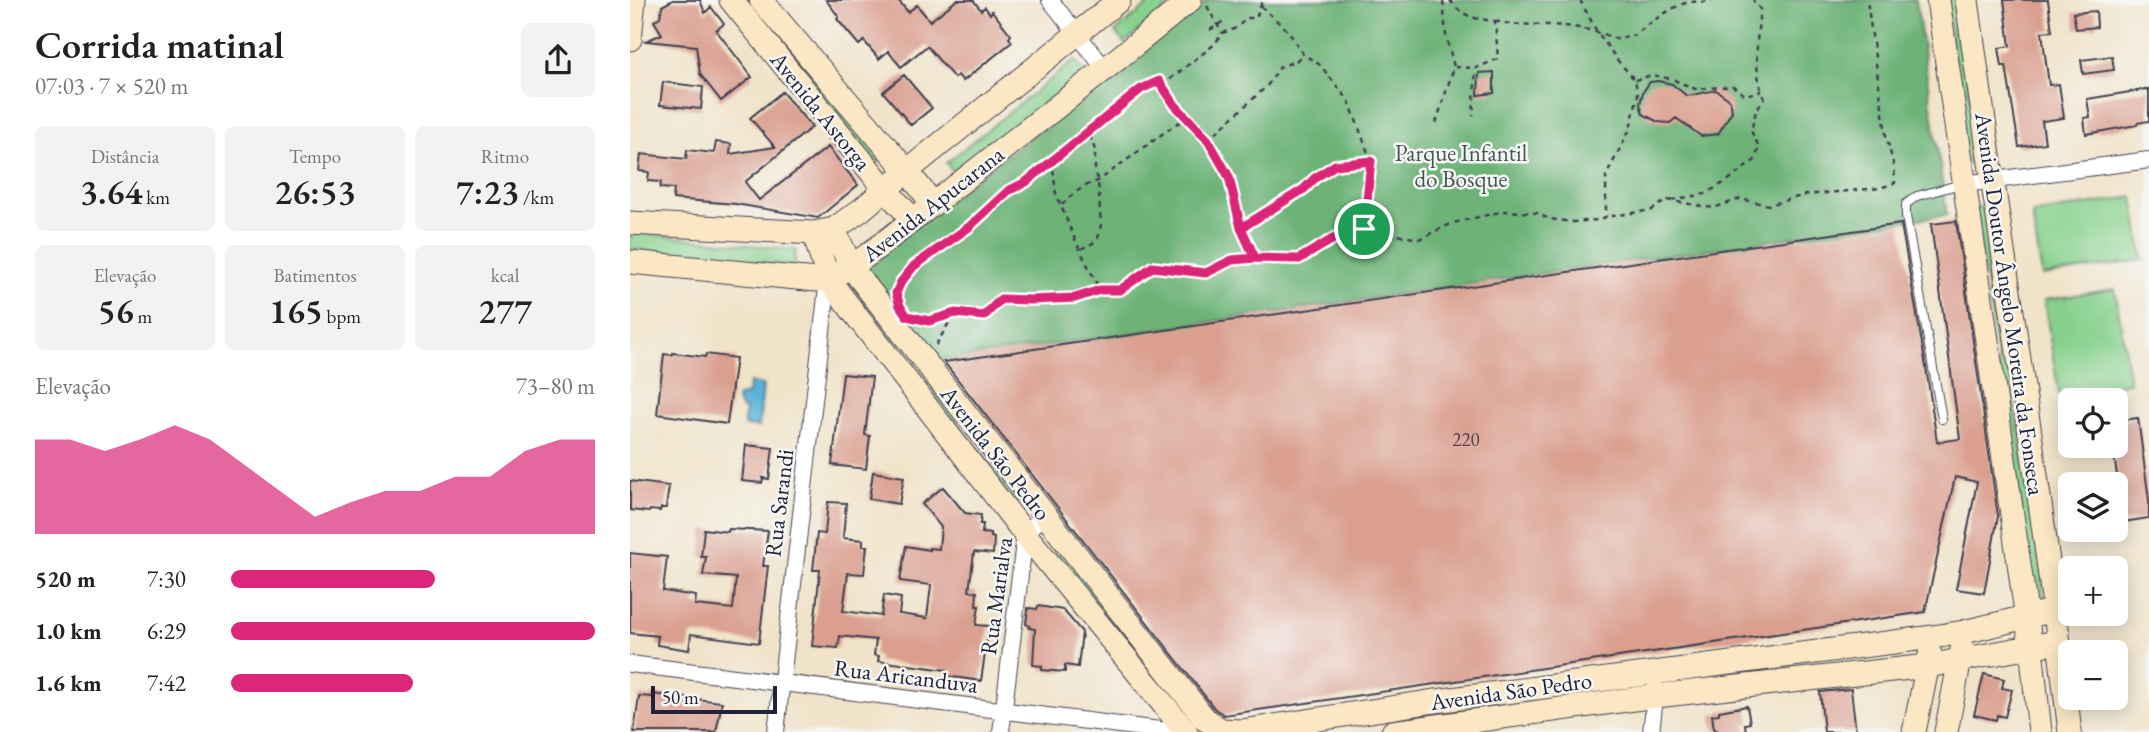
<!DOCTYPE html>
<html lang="pt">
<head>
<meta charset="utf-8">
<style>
  :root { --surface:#fff; --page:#f2f2f2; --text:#222; --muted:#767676; --accent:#db2777 }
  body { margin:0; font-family:"EB Garamond",serif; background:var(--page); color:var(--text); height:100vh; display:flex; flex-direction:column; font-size:26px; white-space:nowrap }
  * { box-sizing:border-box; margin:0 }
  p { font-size:23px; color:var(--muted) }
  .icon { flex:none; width:38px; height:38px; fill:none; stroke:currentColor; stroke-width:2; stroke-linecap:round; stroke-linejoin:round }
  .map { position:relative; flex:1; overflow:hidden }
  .drawer { display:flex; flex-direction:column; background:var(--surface); width:630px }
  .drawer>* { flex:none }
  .tools { position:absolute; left:1428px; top:388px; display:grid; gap:14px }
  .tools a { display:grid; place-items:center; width:70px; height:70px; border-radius:10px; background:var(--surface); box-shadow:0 4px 18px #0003; font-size:35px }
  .scale { position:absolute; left:21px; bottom:18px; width:126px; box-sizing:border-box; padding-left:7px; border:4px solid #22223b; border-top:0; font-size:19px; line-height:24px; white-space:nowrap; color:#22223b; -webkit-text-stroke:5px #f6f6f2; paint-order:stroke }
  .pin { position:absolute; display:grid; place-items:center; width:60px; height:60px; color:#fff; margin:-30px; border:4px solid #fff; border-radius:50%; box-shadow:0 2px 7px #0007 }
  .round { display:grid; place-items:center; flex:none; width:74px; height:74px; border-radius:10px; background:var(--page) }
  .headline { display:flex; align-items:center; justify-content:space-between; height:119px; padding:0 35px }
  h1 { font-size:38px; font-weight:600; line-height:52px }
  .figures { display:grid; grid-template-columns:repeat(3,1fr); gap:10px; height:119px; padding:7px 35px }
  .figures div { display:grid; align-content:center; border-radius:10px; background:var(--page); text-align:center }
  .figures b { font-size:35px; font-weight:600 }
  .figures small { font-size:19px; font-weight:400 }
  .figures p { font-size:19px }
  .chart { height:196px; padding:14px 35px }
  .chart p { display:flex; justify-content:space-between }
  .chart svg { width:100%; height:126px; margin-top:7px; fill:var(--accent); opacity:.7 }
  ul { padding:0 35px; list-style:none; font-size:23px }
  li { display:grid; grid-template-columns:112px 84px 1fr; align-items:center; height:52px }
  li i { height:18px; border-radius:9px; background:var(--accent) }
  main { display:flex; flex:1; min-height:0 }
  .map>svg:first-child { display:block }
  .green { fill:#87d18d; stroke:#547a64; stroke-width:2 }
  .forest { fill:#6db378; stroke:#486a5a; stroke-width:2 }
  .water { fill:#5ab3d7; stroke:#3e6a89; stroke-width:2 }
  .building { fill:#da9f8f }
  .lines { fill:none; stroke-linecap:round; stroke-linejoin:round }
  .lane-casing { stroke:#413f50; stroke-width:10 }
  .street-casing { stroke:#413f50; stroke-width:18 }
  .secondary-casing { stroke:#413f50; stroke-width:25 }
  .path { stroke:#413f50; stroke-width:2.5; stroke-dasharray:5 5; stroke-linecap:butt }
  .lane { stroke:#fff; stroke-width:8 }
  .street { stroke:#fff; stroke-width:16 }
  .secondary { stroke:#fbe7c3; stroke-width:23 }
  .route-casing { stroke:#fff; stroke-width:14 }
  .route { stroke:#db2777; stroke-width:9 }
  .labels { text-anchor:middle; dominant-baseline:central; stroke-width:5; stroke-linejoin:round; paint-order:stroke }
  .number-label { font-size:19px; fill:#504150 }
  .street-label { font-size:23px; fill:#22223b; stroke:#f6f6f2 }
  .park-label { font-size:23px; fill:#405754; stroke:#f6f6f2 }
</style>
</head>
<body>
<main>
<section class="drawer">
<div class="headline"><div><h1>Corrida matinal</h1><p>07:03 · 7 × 520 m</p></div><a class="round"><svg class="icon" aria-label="share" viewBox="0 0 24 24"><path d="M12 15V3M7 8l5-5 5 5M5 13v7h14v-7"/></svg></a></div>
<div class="figures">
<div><p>Distância</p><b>3.64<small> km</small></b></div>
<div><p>Tempo</p><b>26:53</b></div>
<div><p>Ritmo</p><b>7:23<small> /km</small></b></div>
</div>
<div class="figures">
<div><p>Elevação</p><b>56<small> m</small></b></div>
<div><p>Batimentos</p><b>165<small> bpm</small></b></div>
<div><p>kcal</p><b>277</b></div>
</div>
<div class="chart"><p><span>Elevação</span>73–80 m</p>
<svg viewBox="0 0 160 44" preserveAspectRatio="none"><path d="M0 44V11L10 11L20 15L30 11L40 6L50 11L60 20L70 29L80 38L90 33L100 29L110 29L120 24L130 24L140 15L150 11L160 11V44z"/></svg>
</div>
<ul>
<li><b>520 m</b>7:30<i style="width:56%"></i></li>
<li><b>1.0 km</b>6:29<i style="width:100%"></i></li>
<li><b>1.6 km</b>7:42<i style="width:50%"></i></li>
</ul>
</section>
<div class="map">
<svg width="1519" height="732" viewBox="0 0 1519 732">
  <rect width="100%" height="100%" fill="#f6f6f2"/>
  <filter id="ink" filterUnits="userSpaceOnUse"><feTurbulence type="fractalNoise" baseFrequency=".0143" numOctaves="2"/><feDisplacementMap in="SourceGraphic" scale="14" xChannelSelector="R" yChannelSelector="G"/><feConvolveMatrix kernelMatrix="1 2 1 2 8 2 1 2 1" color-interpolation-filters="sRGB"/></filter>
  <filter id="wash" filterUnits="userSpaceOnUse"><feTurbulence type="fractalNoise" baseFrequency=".00686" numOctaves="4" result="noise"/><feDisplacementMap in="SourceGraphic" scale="28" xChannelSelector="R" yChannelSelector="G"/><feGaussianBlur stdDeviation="1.57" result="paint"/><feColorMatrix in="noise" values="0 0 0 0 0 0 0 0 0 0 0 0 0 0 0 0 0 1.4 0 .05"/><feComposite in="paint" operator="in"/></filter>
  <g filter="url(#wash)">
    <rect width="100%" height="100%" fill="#f0e3c9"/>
    <path class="green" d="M 110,0 L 126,0 L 258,154 L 248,163 Z
      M 524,0 L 546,0 L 494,43 L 485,32 Z
      M 1316,0 L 1327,0 L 1349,162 L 1338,164 Z
      M 445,60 L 454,72 L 325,174 L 316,163 Z
      M 1503,197 L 1513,260 L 1412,276 L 1402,214 Z
      M 1354,206 L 1415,600 L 1404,602 L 1345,208 Z
      M 0,232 L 166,250 L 164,267 L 0,249 Z
      M 1485,289 L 1500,383 L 1429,395 L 1414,300 Z
      M 233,298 L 389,501 L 386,504 L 229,302 Z
      M 429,536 L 549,690 L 539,698 L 419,544 Z"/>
    <path class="forest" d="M 578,0 L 1286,0 L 1317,215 L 303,362 L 229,269 Z"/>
    <path class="water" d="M 119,383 L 133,385 L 129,427 L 114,426 L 115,409 L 112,409 L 107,401 L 108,396 L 118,394 Z"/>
    <g id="blocks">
      <path class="building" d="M 43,0 L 70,0 L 75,13 L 81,7 L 94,24 L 86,30 L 122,77 L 91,101 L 70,74 L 66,46 L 16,41 L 32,34 L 24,21 L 30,17 L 32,6 Z
        M 196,0 L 268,0 L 278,12 L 287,5 L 300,21 L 327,0 L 343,0 L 351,10 L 355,7 L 360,14 L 362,11 L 381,35 L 379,38 L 382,42 L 333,81 L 328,75 L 324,78 L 297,46 L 271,67 L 258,51 L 249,59 L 234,41 L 229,45 L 207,19 L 209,17 Z
        M 1374,0 L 1418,0 L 1422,31 L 1412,32 L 1419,85 L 1429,84 L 1434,118 L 1412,121 L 1415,143 L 1389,147 L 1376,66 L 1372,66 L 1369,48 L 1380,46 Z
        M 1466,11 L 1467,27 L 1446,29 L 1443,13 Z
        M 1482,56 L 1484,70 L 1453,74 L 1451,60 Z
        M 864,72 L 864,93 L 848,95 L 849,73 Z
        M 274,75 L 302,108 L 281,125 L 253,92 Z
        M 1028,81 L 1042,84 L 1057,96 L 1086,90 L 1100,100 L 1102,111 L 1088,134 L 1071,136 L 1046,118 L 1040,123 L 1028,122 L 1013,114 L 1010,104 L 1013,92 L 1020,82 Z
        M 33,82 L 73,87 L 71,109 L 30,105 Z
        M 1519,89 L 1519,121 L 1507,123 L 1507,125 L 1456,134 L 1454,118 L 1460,117 L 1457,99 Z
        M 152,92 L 182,127 L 115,182 L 129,200 L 198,147 L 228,185 L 188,218 L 106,204 L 43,199 L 44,189 L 30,188 L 31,182 L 18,181 L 19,172 L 9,171 L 11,154 L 56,159 L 57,150 L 84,153 L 86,142 L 101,144 L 100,154 L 145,147 L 120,118 Z
        M 1326,221 L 1368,516 L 1354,593 L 1326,589 L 1347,482 L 1325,477 L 1295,612 L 594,715 L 585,709 L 314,362 L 1271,224 L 1296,367 L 1307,442 L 1330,439 L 1301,224 Z
        M 43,353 L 75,357 L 76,354 L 106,358 L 97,424 L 27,414 L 34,354 L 42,355 Z
        M 213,374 L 242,377 L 235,435 L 240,436 L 236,469 L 202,465 Z
        M 1508,418 L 1519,500 L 1519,518 L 1493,522 L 1483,446 L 1486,446 L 1486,421 Z
        M 116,445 L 143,448 L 139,479 L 133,478 L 132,483 L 112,481 Z
        M 243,472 L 274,477 L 269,504 L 239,499 Z
        M 0,481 L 39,486 L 36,508 L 31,508 L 30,511 L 20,510 L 19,512 L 0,510 Z
        M 313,487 L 335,513 L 351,515 L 350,524 L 353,524 L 352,533 L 361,534 L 361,537 L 364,538 L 363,554 L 344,552 L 339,591 L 347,592 L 346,606 L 349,606 L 346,625 L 359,626 L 351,681 L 316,676 L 316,670 L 248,661 L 249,656 L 244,655 L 246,640 L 210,636 L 208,648 L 182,646 L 190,570 L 183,570 L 187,533 L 195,534 L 198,502 L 216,503 L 213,538 L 233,540 L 233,546 L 237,546 L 234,574 L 218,573 L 213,611 L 251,616 L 254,595 L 271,598 L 269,614 L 297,618 L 301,585 L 270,581 L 276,546 L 299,550 L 299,548 L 309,549 L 311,527 L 292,504 Z
        M 74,529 L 98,532 L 99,529 L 138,531 L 133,566 L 138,566 L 129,643 L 61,634 L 59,650 L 27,645 L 28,636 L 0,633 L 0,553 L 37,557 L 33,591 L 66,596 L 65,605 L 103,609 L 106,578 L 73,575 L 76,557 L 71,557 Z
        M 408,606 L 433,610 L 452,632 L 448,667 L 435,665 L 435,672 L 412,670 L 412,666 L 403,665 L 405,629 L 399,628 L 400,626 L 396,624 L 398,608 L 407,609 Z
        M 1354,674 L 1374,679 L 1372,688 L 1382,690 L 1375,717 L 1367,715 L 1366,720 L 1344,715 Z
        M 1221,689 L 1226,732 L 1194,732 L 1190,692 Z
        M 22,694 L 92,702 L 86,732 L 4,732 L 9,696 L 22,697 Z
        M 1117,706 L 1120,723 L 1115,724 L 1116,732 L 1087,732 L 1087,730 L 1084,729 L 1082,715 L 1089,714 L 1089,711 Z"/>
    </g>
  </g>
  <g filter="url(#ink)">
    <use href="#blocks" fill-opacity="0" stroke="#413f50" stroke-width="2"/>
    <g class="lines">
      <defs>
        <path id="lane" d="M 1312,419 L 1276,216 L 1276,204 L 1287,196 L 1331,184"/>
        <path id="street" d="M 420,0 L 475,69
          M 1334,184 L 1519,160
          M 0,664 L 546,732
          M 146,732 L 198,279
          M 371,732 L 395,534 L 414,515
          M 1021,732 L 1026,689"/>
        <path id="secondary" d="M 101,0 L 255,189 L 283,220
          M 131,0 L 277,171 L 303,204
          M 1308,0 L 1401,647 L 1410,732
          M 1337,0 C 1370,244 1411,487 1440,732
          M 0,39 L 4,0
          M 0,223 L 184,233 L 204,229 L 231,210 L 277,171 L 489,0
          M 204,229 L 221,267 L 575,719 L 591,730 L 612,731 L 798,702 L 1303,637 L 1334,632 L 1425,610
          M 184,233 L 198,279 L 395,534 L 556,732
          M 0,262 L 187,280 C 210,277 229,261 247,248 L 475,69 L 560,0
          M 763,732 L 1026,696 L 1298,666 L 1416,644
          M 1284,732 L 1300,654
          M 1316,732 L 1332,649"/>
      </defs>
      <use href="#lane" class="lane-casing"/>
      <use href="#street" class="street-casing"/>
      <use href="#secondary" class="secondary-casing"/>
      <path class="path" d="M 820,0 C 832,17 845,19 865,21 L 868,59 L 846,68 L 843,116
        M 950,0 L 966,30 L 988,61 L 1005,80 L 1008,95 L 1000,129 L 976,176 L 976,217
        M 577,6 L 592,33
        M 631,6 L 658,31 L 673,54 L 690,65 L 719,101 L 741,161 L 734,229
        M 865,21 C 883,26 901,24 920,25 C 947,26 964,30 989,40 L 998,35 L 1004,36 C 1017,25 1042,6 1059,2 C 1067,1 1074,3 1082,0
        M 580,30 L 595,20
        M 825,67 L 846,68
        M 1005,80 L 1022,75 L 1042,79 L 1065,89 L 1103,86 L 1115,95 L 1131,91
        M 529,81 L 545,105 L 578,140 L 599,177 L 612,227 L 625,258
        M 806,123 L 824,67 L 816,36 L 813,0
        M 578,140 L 637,86 L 650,67 L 666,61 L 673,54
        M 422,160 L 426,194 L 446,242 L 470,290
        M 1042,200 L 1075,194 L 1097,181 L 1125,160 L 1129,147 L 1121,131 L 1126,111 L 1134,98 C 1123,70 1127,38 1130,9 L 1123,0
        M 432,205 C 441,195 455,184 468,181 L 546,124 L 558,118
        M 612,227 L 674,189 L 685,178 L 705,165 L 741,161
        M 451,249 L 465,242 L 468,238 L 471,225 L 468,181 L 465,173 L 465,150 L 458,130
        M 267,292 C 281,259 315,248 340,226 C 360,209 372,193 396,182 L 511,89 L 529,81 L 540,79 L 585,44 L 592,33 L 604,29 L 618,18 L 626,18 L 631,5 L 631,0
        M 287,319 L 299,321 L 325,313 L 354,316 L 371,299 L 400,300 L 445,298 L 470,290 L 490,290 L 522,267 L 576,273 L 602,260 L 669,259 L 708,236 L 734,229 L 789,239 L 823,223 L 874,211 L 907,213 L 919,219 L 943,222 L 967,220 L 976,217 L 1022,210 L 1037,200 L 1083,208 L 1110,199 L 1139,205 L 1175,195 L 1250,188 L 1265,183 L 1264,167 L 1256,135 L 1237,0
        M 306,345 L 324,314"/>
      <use href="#lane" class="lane"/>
      <use href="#street" class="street"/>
      <use href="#secondary" class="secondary"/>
    </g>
  </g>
  <g class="lines" filter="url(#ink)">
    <defs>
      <path id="route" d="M 734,229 L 708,236 L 669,259 L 625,258 L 611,228 L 599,177 L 578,140 L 545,105 L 529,81 L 511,89 L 396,182 L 378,191 L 339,227 L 284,266 L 271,282 L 266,293 L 270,306 L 277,316 L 299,321 L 325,313 L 354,316 L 371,299 L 401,300 L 445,298 L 470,290 L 490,290 L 522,267 L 576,273 L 602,260 L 625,258 L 611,228 L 674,189 L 685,178 L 705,165 L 741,161 L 734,229"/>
    </defs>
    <use href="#route" class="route-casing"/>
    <use href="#route" class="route"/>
  </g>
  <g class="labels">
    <g class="number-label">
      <text x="836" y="439">220</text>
    </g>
    <g class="street-label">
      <text transform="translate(191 111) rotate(51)">Avenida Astorga</text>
      <text transform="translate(303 204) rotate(-38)">Avenida Apucarana</text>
      <text transform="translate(1380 304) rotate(82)">Avenida Doutor Ângelo Moreira da Fonseca</text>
      <text transform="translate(366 453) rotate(52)">Avenida São Pedro</text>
      <text transform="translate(149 503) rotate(-83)">Rua Sarandi</text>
      <text transform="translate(366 596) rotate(-82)">Rua Marialva</text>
      <text transform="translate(276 676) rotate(7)">Rua Aricanduva</text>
      <text transform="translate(881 691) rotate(-8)">Avenida São Pedro</text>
    </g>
    <g class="park-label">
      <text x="831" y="153">Parque Infantil<tspan x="831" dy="26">do Bosque</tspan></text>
    </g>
  </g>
</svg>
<div class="tools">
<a><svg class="icon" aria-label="locate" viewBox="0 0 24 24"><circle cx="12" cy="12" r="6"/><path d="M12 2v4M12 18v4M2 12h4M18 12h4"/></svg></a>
<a><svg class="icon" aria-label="layers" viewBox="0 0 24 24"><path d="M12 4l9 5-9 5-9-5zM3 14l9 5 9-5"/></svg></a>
<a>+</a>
<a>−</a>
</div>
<div class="scale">50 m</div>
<div class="pin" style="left:734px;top:229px;background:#1e9e55"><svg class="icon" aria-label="arrive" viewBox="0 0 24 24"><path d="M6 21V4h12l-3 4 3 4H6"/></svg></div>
</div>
</main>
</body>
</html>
